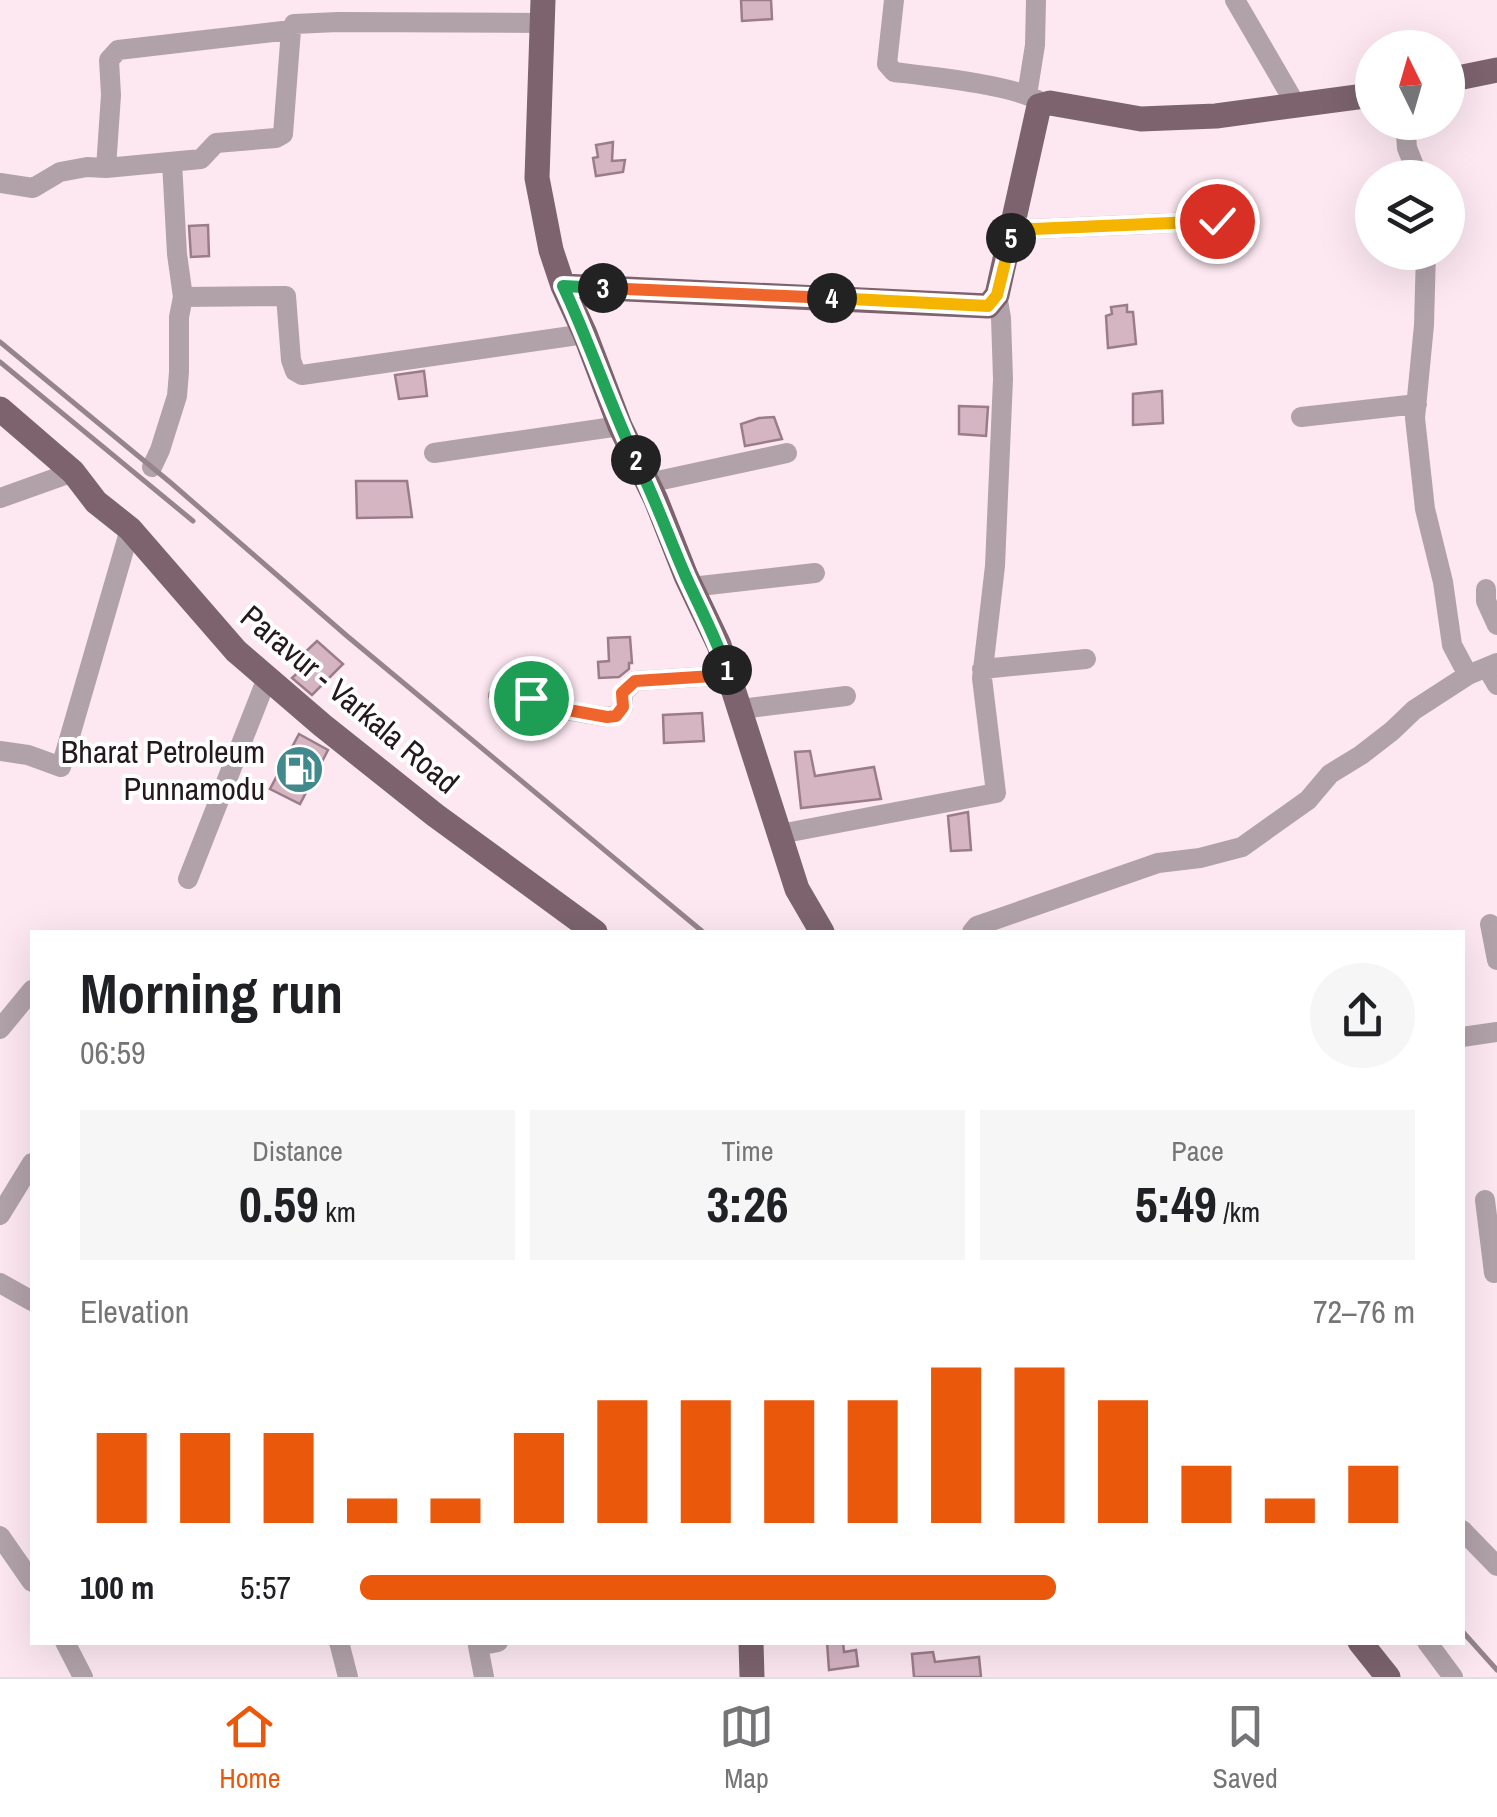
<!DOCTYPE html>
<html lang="en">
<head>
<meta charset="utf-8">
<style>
  :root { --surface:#fff; --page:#f6f6f6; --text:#202124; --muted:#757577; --line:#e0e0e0; --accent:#ea580c }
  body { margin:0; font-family:"Archivo Narrow",sans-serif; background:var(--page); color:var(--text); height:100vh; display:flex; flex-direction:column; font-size:38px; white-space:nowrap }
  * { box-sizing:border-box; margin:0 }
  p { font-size:32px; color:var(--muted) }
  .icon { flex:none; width:55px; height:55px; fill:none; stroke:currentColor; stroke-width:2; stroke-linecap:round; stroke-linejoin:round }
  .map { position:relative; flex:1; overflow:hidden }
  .side { position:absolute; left:30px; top:930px; width:1435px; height:715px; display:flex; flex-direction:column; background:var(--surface); border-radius:0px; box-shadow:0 10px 40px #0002 }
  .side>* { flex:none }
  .needle { width:65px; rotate:355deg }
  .tools { position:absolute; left:1355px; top:30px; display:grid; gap:20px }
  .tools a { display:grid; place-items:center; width:110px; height:110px; border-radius:50%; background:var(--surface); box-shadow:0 10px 40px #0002; font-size:50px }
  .pin { position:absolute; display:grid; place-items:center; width:85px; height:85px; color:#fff; margin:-42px; border:5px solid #fff; border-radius:50%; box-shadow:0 2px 10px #0007 }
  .km { position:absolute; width:50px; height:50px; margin:-25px; border-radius:50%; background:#222; color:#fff; font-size:28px; line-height:50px; text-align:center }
  .round { display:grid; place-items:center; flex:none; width:105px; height:105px; border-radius:52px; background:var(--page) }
  .overview { display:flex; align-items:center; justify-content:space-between; height:170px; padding:0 50px }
  h1 { font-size:55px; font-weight:800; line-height:75px }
  .stats { display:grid; grid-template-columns:repeat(3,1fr); gap:15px; height:170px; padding:10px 50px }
  .stats div { display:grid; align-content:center; border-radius:0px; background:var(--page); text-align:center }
  .stats b { font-size:50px; font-weight:800 }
  .stats small { font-size:28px; font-weight:400 }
  .stats p { font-size:28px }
  .chart { height:280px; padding:20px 50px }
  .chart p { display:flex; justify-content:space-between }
  .chart svg { width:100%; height:180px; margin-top:10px; stroke:var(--accent); stroke-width:6 }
  ul { padding:0 50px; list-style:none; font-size:32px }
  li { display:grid; grid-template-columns:160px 120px 1fr; align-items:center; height:75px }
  li i { height:25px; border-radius:12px; background:var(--accent) }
  .menu { display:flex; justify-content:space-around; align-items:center; height:140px; border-top:2px solid var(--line); background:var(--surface); font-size:28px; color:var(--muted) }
  .menu a { display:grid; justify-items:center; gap:5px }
  .menu .on { color:var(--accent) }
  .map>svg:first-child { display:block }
  .building { fill:#d6b5c3; stroke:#9b7d8a; stroke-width:2.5 }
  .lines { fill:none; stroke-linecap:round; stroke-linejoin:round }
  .minor { stroke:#b1a2a9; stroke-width:20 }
  .major { stroke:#7c636e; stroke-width:25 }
  .rail { stroke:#95848b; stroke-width:5 }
  .split-1-casing { stroke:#fff; stroke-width:20 }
  .split-2-casing { stroke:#fff; stroke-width:20 }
  .split-3-casing { stroke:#fff; stroke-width:20 }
  .split-4-casing { stroke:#fff; stroke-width:20 }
  .split-5-casing { stroke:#fff; stroke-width:20 }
  .split-6-casing { stroke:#fff; stroke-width:20 }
  .split-1 { stroke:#f0652b; stroke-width:12 }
  .split-2 { stroke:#22a559; stroke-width:12 }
  .split-3 { stroke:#22a559; stroke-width:12 }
  .split-4 { stroke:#f0652b; stroke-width:12 }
  .split-5 { stroke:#f5b400; stroke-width:12 }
  .split-6 { stroke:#f5b400; stroke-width:12 }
  .labels { text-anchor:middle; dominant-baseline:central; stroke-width:8; stroke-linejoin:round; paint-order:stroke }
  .street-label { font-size:32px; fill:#25191e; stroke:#fff }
  .poi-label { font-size:32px; fill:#25191e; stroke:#fff; text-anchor:end }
</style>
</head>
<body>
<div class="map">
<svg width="1497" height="1677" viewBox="0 0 1497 1677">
  <rect width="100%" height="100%" fill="#fde8f1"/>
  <path class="building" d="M 741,0 L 771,0 L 772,19 L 742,21 Z
    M 613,142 L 612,161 L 625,160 L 623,172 L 596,176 L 593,158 L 598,157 L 596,145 Z
    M 208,225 L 209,256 L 191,257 L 189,226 Z
    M 1127,305 L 1127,312 L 1133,312 L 1136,344 L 1108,348 L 1106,316 L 1112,314 L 1111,307 Z
    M 424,371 L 427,396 L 399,399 L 395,375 Z
    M 1162,391 L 1163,423 L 1133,425 L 1133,394 Z
    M 959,406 L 988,407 L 986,436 L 959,434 Z
    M 774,417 L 782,439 L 745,446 L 741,424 L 759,418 Z
    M 356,481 L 407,481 L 412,517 L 357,518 Z
    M 630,637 L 632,663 L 629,663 L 629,669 L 619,677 L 599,678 L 598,662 L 609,661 L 608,638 Z
    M 317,641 L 343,664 L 312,695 L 292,678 L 307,664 L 300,657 Z
    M 702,713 L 704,741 L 664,743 L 663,715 Z
    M 299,734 L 328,750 L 300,804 L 270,789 Z
    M 810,751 L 815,776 L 874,767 L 881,799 L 801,808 L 795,752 Z
    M 968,812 L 971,850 L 951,851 L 948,816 Z
    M 827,1642 L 843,1642 L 844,1652 L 856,1650 L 858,1666 L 829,1670 Z
    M 933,1652 L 935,1662 L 979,1657 L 981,1677 L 914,1677 L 912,1654 Z"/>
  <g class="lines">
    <path class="minor" d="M 894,0 L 887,64 L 894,72 C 927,76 1014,85 1039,101 L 1039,106
      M 1235,0 L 1296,105
      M 1027,95 L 1035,45 L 1036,0
      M 1405,122 L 1407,148 L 1419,178
      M 106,168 L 111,95 L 109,60 L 118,50 L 291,30
      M 0,183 L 33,188 L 60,172 L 87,167 L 106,168 L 201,159 L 216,143 L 276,138 L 283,134 L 291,30 L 294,24 L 338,22 L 542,23
      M 1014,226 L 1033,229 L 1217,221
      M 1426,252 L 1424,325 L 1415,418 L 1425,509 L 1443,582 L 1452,645 L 1468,675
      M 183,297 L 286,296 L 291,360 L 295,371 L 302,375 L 585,334
      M 1301,417 L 1417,404
      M 434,453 L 620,426
      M 152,467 L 160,450 L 177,396 L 179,372 L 179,317 L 183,297 L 177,254 L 172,162
      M 648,483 L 787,453
      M 0,498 L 73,472
      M 691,587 L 815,573
      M 1486,589 L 1486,601 L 1497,625
      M 1487,668 L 1497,685
      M 982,669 L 1086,659
      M 498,696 L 522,693 L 547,707 L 607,717 L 616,715 L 623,707 L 623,693 L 635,681 L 729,675
      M 741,709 L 846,696
      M 0,751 L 28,755 L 61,767 L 130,529
      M 780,834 L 996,793 L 982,678 L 995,566 L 1003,379 L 1001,318 L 997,295
      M 188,879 L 267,678
      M 1490,924 L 1497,960
      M 972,932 L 977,926 L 1158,863 L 1200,858 L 1242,847 L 1308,800 L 1330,774 L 1361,755 L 1392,731 L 1414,710 L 1468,675 L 1497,663
      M 0,1029 L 32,990
      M 1462,1037 L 1497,1032
      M 1485,1200 L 1494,1273
      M 0,1215 L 32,1163
      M 0,1283 L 32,1301
      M 1462,1530 L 1497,1566
      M 0,1536 L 32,1582
      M 65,1642 L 83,1677
      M 339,1642 L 348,1677
      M 1427,1642 L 1453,1677
      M 484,1677 L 478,1646 L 498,1642"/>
    <path class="major" d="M 543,0 L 537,178 L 551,250 L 563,286 L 585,334 L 620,426 L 656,500 L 686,576 L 719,645 L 797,889 L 822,932
      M 1448,80 L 1497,70
      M 563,286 L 988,306 L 997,295 L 1039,106 L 1050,103 L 1141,119 L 1216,116 L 1372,95
      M 0,409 L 73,472 L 96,502 L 130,529 L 236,651 L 322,725 L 435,815 L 595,932
      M 751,1642 L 752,1677
      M 1360,1642 L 1388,1677"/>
    <path class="rail" d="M 0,342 L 171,483 L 347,636 L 703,932
      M 0,362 L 193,521
      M 1462,1631 L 1497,1670"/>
  </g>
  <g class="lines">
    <defs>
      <path id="split-1" d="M 531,698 L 546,706 L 607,717 L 616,716 L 623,707 L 622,693 L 635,681 L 729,675 L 727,670"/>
      <path id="split-2" d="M 636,460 C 655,498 669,538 686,577 C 700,608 716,638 727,670"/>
      <path id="split-3" d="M 603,288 L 563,286 C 590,343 609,403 636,460"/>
      <path id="split-4" d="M 603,288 L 832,298"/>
      <path id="split-5" d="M 832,298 L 988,306 L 997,295 L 1011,238"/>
      <path id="split-6" d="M 1011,238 L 1014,226 L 1033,229 L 1217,221"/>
    </defs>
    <use href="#split-1" class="split-1-casing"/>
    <use href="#split-2" class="split-2-casing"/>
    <use href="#split-3" class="split-3-casing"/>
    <use href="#split-4" class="split-4-casing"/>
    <use href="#split-5" class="split-5-casing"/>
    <use href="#split-6" class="split-6-casing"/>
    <use href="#split-1" class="split-1"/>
    <use href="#split-2" class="split-2"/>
    <use href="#split-3" class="split-3"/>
    <use href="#split-4" class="split-4"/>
    <use href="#split-5" class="split-5"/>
    <use href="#split-6" class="split-6"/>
  </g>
  <defs>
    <symbol id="fuel-disc" viewBox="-11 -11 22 22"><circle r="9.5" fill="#41898d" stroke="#fff"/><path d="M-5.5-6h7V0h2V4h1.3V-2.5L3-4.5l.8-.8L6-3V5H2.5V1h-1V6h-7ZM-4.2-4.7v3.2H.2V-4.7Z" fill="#fff"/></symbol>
  </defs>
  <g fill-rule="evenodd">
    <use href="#fuel-disc" x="272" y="742" width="55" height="55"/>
  </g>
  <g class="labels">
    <g class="street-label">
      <text transform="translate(350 699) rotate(40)">Paravur - Varkala Road</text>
    </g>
    <g class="poi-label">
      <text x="265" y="751">Bharat Petroleum<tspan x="265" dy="37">Punnamodu</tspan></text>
    </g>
  </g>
</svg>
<div class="tools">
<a><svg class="needle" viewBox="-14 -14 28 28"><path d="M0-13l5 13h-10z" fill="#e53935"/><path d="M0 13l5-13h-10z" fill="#757577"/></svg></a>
<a><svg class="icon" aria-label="layers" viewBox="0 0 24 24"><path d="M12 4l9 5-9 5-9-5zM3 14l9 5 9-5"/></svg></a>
</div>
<div class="pin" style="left:531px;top:698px;background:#1e9e55"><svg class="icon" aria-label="arrive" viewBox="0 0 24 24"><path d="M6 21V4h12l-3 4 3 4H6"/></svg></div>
<div class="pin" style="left:1217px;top:221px;background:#d93025"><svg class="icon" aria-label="check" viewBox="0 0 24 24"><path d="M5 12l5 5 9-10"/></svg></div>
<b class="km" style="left:727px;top:670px">1</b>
<b class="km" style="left:636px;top:460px">2</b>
<b class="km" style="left:603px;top:288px">3</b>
<b class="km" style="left:832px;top:298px">4</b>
<b class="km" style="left:1011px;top:238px">5</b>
<section class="side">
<div class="overview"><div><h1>Morning run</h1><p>06:59</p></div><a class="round"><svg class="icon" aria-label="share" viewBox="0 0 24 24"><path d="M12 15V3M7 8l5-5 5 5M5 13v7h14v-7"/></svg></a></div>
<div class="stats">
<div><p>Distance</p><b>0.59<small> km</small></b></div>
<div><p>Time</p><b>3:26</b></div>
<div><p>Pace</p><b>5:49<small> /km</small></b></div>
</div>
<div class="chart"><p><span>Elevation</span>72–76 m</p>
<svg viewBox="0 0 160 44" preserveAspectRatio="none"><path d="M5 44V22M15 44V22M25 44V22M35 44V38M45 44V38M55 44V22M65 44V14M75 44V14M85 44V14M95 44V14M105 44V6M115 44V6M125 44V14M135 44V30M145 44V38M155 44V30"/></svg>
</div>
<ul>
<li><b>100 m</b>5:57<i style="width:66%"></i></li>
</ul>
</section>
</div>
<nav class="menu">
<a class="on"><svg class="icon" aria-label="home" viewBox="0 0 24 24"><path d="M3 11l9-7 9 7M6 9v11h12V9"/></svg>Home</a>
<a><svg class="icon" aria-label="map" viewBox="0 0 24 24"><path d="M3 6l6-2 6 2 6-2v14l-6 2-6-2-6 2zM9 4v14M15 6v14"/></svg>Map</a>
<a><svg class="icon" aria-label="saved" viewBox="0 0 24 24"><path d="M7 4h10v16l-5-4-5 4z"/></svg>Saved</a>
</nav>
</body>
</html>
